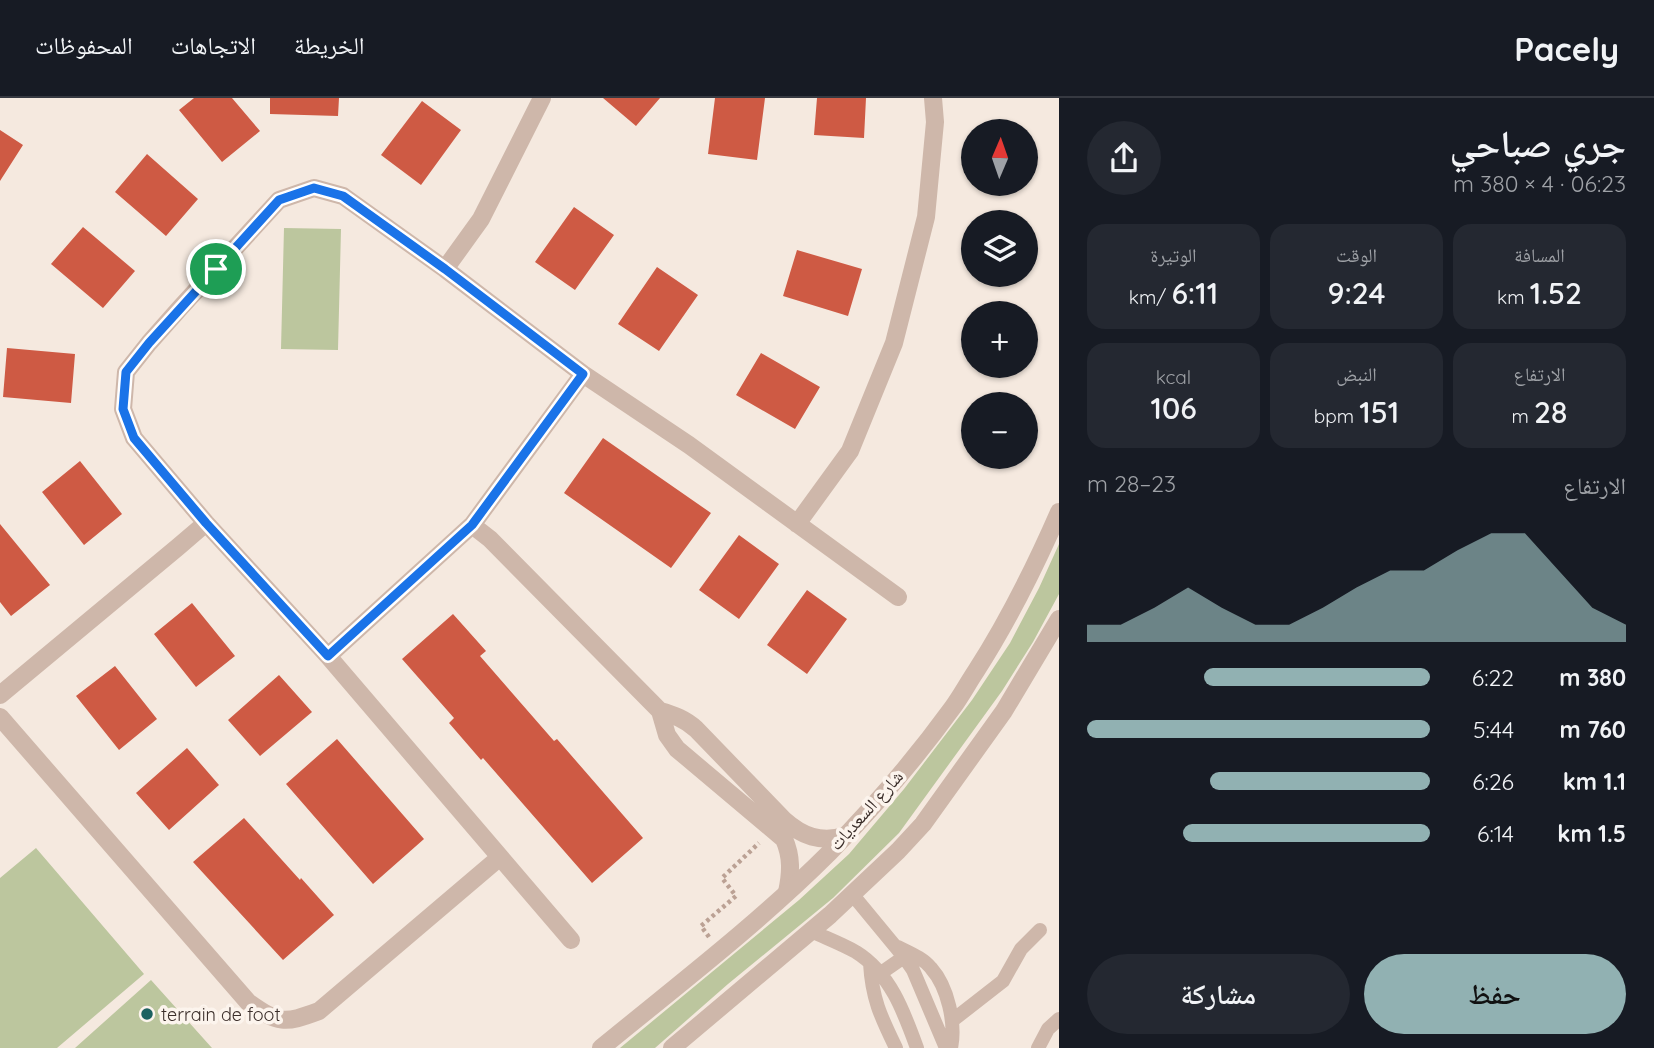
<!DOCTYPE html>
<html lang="ar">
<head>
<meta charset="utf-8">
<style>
  :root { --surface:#171b24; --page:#242831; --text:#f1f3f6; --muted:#9ea1a6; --line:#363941; --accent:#91b1b2 }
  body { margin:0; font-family:Quicksand,"Noto Naskh Arabic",sans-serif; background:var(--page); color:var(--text); direction:rtl; height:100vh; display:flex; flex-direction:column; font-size:26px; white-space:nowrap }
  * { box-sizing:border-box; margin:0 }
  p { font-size:23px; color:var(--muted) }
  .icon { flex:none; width:38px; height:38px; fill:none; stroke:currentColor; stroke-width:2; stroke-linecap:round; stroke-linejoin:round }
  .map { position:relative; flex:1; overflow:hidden; direction:ltr }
  .panel { display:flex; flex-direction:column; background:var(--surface); width:595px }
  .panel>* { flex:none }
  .needle { width:46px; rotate:2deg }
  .buttons { position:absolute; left:961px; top:21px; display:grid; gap:14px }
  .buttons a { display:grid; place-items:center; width:77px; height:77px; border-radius:50%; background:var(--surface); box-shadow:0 2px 5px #0004; font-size:35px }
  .pin { position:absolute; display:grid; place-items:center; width:60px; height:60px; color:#fff; margin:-30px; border:4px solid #fff; border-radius:50%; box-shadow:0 2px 7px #0007 }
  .round { display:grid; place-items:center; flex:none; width:74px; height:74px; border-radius:37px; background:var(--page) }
  .headline { display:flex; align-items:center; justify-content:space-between; height:119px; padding:0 28px }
  h1 { font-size:38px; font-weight:600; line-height:52px }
  .figures { display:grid; grid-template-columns:repeat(3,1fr); gap:10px; height:119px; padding:7px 28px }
  .figures div { display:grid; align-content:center; border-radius:18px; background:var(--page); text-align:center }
  .figures b { font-size:30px; font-weight:600 }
  .figures small { font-size:19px; font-weight:400 }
  .figures p { font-size:19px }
  .chart { height:196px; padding:14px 28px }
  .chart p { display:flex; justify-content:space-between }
  .chart svg { width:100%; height:126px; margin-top:7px; fill:var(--accent); opacity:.7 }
  .button { display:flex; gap:14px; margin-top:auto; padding:14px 28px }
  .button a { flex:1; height:80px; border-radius:42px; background:var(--accent); color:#111; font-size:28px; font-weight:600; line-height:80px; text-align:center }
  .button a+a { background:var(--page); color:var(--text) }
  ul { padding:0 28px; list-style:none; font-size:23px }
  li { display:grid; grid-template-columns:112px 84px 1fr; align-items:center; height:52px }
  li i { height:18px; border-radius:9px; background:var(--accent) }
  header { display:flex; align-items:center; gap:42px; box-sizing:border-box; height:98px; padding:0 35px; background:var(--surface); border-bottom:2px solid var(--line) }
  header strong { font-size:33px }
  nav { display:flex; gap:38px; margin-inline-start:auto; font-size:24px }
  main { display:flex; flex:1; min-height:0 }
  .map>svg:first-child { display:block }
  .green { fill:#bcc69e }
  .building { fill:#ce5a44 }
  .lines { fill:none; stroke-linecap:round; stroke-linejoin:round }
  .path { stroke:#bba194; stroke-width:4.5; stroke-dasharray:3.5 3.5; stroke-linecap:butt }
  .service { stroke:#ceb7aa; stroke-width:14 }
  .minor { stroke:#ceb7aa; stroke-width:18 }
  .tertiary { stroke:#ceb7aa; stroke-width:18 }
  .route-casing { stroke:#fff; stroke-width:14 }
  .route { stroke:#1a73e8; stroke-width:9 }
  .poi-dot { fill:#1c6160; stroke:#fcf4ed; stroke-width:2.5 }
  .labels { text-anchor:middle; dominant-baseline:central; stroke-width:7; stroke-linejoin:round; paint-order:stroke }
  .street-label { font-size:18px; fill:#3b2e2a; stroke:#fcf4ed }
  .poi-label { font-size:18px; fill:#3b2e2a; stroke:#fcf4ed; text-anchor:start }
</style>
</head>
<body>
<header>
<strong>Pacely</strong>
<nav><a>الخريطة</a><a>الاتجاهات</a><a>المحفوظات</a></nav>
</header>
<main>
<section class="panel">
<div class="headline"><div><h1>جري صباحي</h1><p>06:23 · 4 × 380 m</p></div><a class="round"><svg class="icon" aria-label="share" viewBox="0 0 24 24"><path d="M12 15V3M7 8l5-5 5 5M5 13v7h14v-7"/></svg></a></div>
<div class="figures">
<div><p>المسافة</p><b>1.52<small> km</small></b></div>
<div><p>الوقت</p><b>9:24</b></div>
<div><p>الوتيرة</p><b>6:11<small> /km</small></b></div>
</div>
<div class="figures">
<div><p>الارتفاع</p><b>28<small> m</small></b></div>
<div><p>النبض</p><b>151<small> bpm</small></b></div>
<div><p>kcal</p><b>106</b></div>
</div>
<div class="chart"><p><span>الارتفاع</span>23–28 m</p>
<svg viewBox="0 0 160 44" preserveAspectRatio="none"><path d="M0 44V38L10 38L20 32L30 25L40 32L50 38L60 38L70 32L80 25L90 19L100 19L110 12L120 6L130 6L140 19L150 32L160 38V44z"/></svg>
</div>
<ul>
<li><b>380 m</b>6:22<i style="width:66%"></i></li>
<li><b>760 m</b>5:44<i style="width:100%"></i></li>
<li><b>1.1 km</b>6:26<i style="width:64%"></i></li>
<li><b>1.5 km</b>6:14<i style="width:72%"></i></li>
</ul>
<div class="button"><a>حفظ</a><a>مشاركة</a></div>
</section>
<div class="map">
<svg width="1059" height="950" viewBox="0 0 1059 950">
  <rect width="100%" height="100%" fill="#f5e9df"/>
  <path class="green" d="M 284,130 L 341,131 L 338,252 L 281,251 Z
    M 1059,446 L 1059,496 L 1033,544 L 1002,593 L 899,735 L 833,800 L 728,886 L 655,950 L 620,950 L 799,802 L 849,756 L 904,691 L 972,602 L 1010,545 L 1039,490 Z
    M 36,750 L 144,876 L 57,950 L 0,950 L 0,780 Z
    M 151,882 L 212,950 L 75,950 Z"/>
  <path class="building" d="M 194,0 L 232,0 L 260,33 L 222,64 L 179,12 Z
    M 270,0 L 339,0 L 338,18 L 270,16 Z
    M 603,0 L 660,0 L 636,28 Z
    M 715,0 L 765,0 L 757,62 L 708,56 Z
    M 817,0 L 866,0 L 864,40 L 814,37 Z
    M 422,3 L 461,32 L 421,87 L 381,57 Z
    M 0,32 L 23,47 L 0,83 Z
    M 147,56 L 198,101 L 166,138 L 115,94 Z
    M 574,109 L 614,137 L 575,192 L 535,164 Z
    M 83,129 L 135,173 L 103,210 L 51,166 Z
    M 797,152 L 862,171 L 848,218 L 783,198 Z
    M 657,169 L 698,197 L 659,253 L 618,226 Z
    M 7,250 L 75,256 L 71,305 L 3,299 Z
    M 761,255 L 820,289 L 795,331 L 736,297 Z
    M 603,340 L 711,415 L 671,470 L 564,395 Z
    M 80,363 L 122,416 L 84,447 L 42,394 Z
    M 0,426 L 50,487 L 11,518 L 0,504 Z
    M 739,437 L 779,466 L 739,521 L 699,492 Z
    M 807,492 L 847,521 L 807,576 L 767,547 Z
    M 192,505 L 235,558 L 196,589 L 154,536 Z
    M 453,516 L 486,553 L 480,558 L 554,643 L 557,641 L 643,740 L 592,785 L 483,660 L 481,662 L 449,625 L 454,620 L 402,561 Z
    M 115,568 L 157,621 L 119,652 L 76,598 Z
    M 279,577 L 312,614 L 260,658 L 228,622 Z
    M 337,641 L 424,741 L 373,786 L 286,686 Z
    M 187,650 L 219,687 L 169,732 L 136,695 Z
    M 244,720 L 300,782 L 301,780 L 334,817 L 283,862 L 193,764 Z"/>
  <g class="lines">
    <path class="path" d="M 709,839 L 701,828 L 736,798 L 722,780 L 759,745"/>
    <path class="service" d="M 852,796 L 904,859 L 913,872 L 946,950
      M 811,833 C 826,840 842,846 856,854 C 890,875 904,914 917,950
      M 898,849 C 910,855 923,860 931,870 C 948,889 956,926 951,950
      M 870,865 C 872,901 881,919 896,950
      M 881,875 L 904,859
      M 953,922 L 1003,883 L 1021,851 L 1040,832
      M 1038,950 L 1048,931 L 1059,921"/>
    <path class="minor" d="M 445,171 L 481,121 L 542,0
      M 797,426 L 850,353 L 894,245 L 926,119 L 935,24 L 933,0
      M 472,427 L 490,441 L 660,613 L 667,637 L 677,651 L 784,741 C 792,759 791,775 787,794
      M 328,558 L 472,427 L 583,276
      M 0,597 L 178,449 L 206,425
      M 660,613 C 674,617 685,621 696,631 L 784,722 C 802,738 820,745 845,738
      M 0,619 L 248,904 C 279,926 284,926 319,913 L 499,760
      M 571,842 L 328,558 L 206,425 L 134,340 L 123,311 L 126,274 L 149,245 L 180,210 L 279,102 L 314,90 L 343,98 L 445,171 L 583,276 L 689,347 L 898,499"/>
    <path class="tertiary" d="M 601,950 C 678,887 759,825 830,754 C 874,709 916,660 953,609 C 961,598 968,585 976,573 C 1008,523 1035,469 1059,414
      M 672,950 L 830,817 L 898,753 L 923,726 L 1004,613 L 1059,521"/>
  </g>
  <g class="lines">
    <defs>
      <path id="route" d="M 314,90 L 343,98 L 445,171 L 583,276 L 472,427 L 328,558 L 206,425 L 134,340 L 123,311 L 126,274 L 149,245 L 279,102 Z"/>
    </defs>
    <use href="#route" class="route-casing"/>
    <use href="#route" class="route"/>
  </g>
  <circle class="poi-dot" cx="147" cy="916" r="7"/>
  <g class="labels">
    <g class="street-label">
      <text transform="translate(866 712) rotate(-48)">شارع السعديات</text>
    </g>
    <g class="poi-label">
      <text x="161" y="916">terrain de foot</text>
    </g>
  </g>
</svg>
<div class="buttons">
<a><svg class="needle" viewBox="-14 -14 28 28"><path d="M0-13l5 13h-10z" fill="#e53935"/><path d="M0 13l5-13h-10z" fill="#9ea1a6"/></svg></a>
<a><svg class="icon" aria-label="layers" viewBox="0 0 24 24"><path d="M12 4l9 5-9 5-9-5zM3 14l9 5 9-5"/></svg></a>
<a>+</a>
<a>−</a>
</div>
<div class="pin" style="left:216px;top:171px;background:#1e9e55"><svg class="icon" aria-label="arrive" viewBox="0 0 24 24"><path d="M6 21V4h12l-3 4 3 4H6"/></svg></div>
</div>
</main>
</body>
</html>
